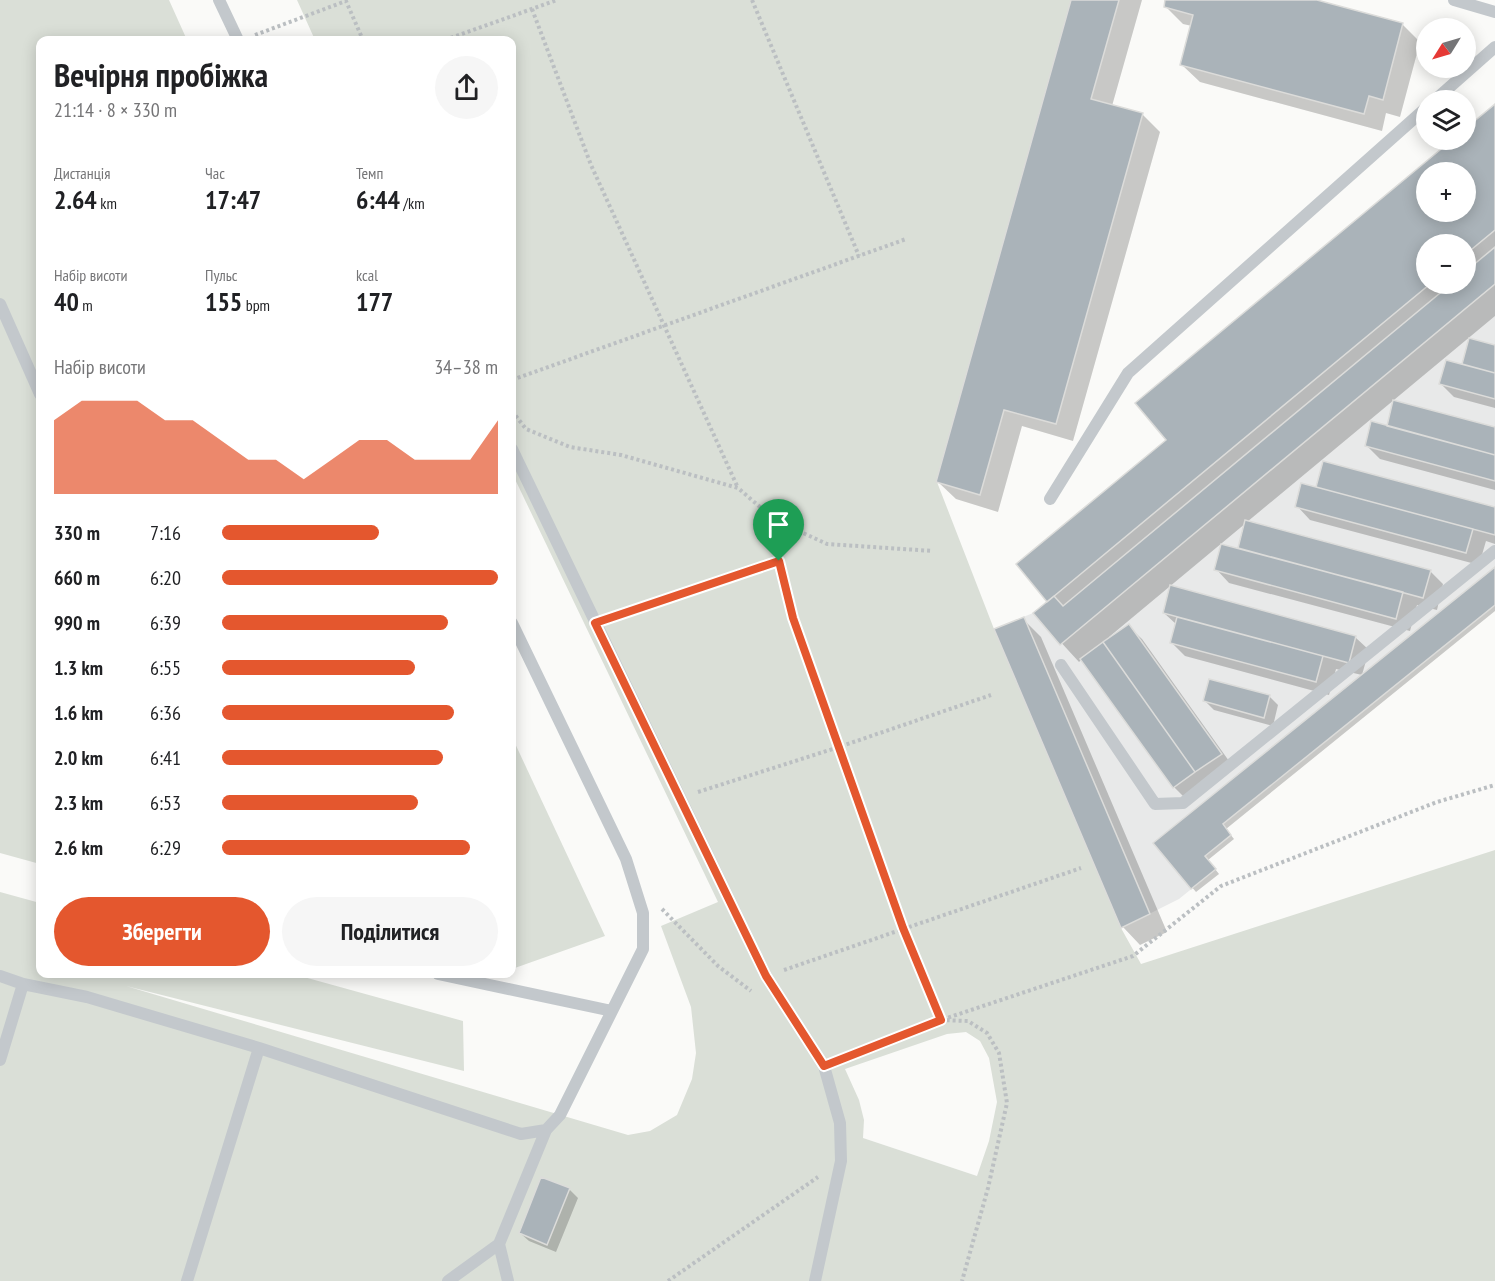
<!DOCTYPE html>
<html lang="uk">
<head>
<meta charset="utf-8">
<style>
  :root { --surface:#fff; --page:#f6f6f6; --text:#202124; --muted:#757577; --accent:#e4572e }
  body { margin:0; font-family:"PT Sans Narrow",sans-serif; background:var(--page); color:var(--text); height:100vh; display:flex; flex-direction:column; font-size:22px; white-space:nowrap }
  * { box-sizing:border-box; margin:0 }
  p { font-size:20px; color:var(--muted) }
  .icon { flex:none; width:33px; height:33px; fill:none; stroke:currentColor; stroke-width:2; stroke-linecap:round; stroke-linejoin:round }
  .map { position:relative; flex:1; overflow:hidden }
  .sheet { position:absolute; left:36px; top:36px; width:480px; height:942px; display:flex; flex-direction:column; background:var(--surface); border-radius:12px; box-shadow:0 3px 15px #0003 }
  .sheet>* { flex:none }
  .needle { width:39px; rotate:233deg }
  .controls { position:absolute; left:1416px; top:18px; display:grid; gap:12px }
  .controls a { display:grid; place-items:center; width:60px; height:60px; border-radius:50%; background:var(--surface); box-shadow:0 3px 15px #0003; font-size:30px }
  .pin { position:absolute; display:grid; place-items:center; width:51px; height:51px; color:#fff; margin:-62px -26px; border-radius:50% 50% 50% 0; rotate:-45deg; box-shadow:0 0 6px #0007 }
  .pin .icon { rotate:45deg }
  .round { display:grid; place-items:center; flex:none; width:63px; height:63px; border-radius:32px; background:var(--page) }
  .head { display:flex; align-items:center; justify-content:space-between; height:102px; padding:0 18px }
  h1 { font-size:33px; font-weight:600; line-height:45px }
  .stats { display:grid; grid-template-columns:repeat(3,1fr); gap:9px; height:102px; padding:6px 18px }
  .stats div { display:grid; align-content:center }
  .stats b { font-size:26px; font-weight:600 }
  .stats small { font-size:16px; font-weight:400 }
  .stats p { font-size:16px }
  .chart { height:168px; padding:12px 18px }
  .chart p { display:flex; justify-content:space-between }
  .chart svg { width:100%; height:108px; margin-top:6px; fill:var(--accent); opacity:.7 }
  .button { display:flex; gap:12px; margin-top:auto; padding:12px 18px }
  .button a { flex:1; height:69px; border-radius:36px; background:var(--accent); color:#fff; font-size:24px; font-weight:600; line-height:69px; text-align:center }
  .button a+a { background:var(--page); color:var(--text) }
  ul { padding:0 18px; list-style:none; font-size:20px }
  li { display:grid; grid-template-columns:96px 72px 1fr; align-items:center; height:45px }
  li i { height:15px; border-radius:8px; background:var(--accent) }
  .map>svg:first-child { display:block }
  .built { fill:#e8e9e9 }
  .green { fill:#dadfd7; fill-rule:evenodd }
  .shadow { fill:#0003; fill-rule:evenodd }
  .building { fill:#aab3b9; stroke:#dcdcda; stroke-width:1.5; fill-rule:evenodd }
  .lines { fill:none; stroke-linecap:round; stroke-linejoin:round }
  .path { stroke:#bbbfc2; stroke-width:4; stroke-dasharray:3 3; stroke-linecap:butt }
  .lane { stroke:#c3c8cc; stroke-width:12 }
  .route-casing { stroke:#fff; stroke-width:12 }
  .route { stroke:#e4572e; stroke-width:8 }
</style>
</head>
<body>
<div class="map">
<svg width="1495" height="1281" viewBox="0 0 1495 1281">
  <rect width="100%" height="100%" fill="#fafaf8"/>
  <path class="built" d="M 1495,230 L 1495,605 L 1224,824 L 1231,835 L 1205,856 L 1216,869 L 1179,899 L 1121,928 L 994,629 L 1033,613 L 1430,284 L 1466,284 L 1466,254 Z"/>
  <path class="green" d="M 0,0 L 169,0 L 187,40 L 40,40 L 40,864 L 0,853 Z
    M 297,0 L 1071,0 L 937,482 L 994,629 L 1121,928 L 1141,964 L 1495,850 L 1495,1281 L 0,1281 L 0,892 L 40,903 L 40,974 L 293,974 L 463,1021 L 464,1071 L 126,986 L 628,1135 L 650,1131 L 677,1115 L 692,1079 L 696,1053 L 691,1007 L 661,926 L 718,902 L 512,473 L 512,40 L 315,40 ZM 966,1032 L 980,1041 L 989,1058 L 997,1102 L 989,1141 L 977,1176 L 863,1138 L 864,1120 L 859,1100 L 845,1069 L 947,1034 Z
    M 512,737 L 605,936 L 512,969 Z"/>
  <path class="shadow" d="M 1073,0 L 1142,0 L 1112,106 L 1142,114 L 1160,132 L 1073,441 L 1022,426 L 998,512 L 956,499 L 938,482 Z
    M 1167,0 L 1311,0 L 1402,24 L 1420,42 L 1400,117 L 1386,113 L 1382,131 L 1200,82 L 1182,65 L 1192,26 L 1183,24 L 1165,6 Z
    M 1495,106 L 1495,316 L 1247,522 L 1430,571 L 1443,584 L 1437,610 L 1417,605 L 1410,631 L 1229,583 L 1216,569 L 1239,550 L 1246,523 L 1109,637 L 1110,639 L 1128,626 L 1142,639 L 1234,768 L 1188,801 L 1174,787 L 1082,659 L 1079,662 L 1035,614 L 1049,602 L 1168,440 L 1137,403 L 1455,140 L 1466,140 L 1466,130 ZM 1426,172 L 1466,172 L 1466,212 L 1426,212 ZM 1426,244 L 1466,244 L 1466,284 L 1426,284 Z
    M 1470,340 L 1495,347 L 1495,408 L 1454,397 L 1441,384 L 1463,366 Z
    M 1388,428 L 1495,429 L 1495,490 L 1380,459 L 1366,445 Z
    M 1324,463 L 1495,508 L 1495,544 L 1486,541 L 1479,565 L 1310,520 L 1297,506 L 1317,489 Z
    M 1495,569 L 1495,611 L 1226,829 L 1234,839 L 1208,860 L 1219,874 L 1196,892 L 1155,843 Z
    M 1164,613 L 1355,637 L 1369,650 L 1362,675 L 1336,669 L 1329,695 L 1185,656 L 1172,643 L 1177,625 Z
    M 1023,619 L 1041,637 L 1167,932 L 1140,945 L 1123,927 Z
    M 1269,696 L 1278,705 L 1273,726 L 1214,710 L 1205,701 Z
    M 569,1189 L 578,1198 L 556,1252 L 529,1241 L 520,1233 Z"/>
  <path class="building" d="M 1071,0 L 1119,0 L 1091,99 L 1143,113 L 1056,424 L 1004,410 L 980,495 L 936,482 Z
    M 1165,0 L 1317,0 L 1403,23 L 1383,100 L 1369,96 L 1364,114 L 1180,65 L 1193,15 L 1164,7 Z
    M 1495,104 L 1495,230 L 1466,254 L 1466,244 L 1426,244 L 1426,284 L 1430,284 L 1047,602 L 1016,564 L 1166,440 L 1135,403 L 1452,140 L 1466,140 L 1466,128 ZM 1426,172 L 1466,172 L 1466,212 L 1426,212 Z
    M 1495,247 L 1495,284 L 1060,645 L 1033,613 L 1054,596 L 1063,606 L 1451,284 L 1466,284 L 1466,271 Z
    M 1469,338 L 1495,345 L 1495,373 L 1462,364 Z
    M 1446,360 L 1495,373 L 1495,399 L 1439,384 Z
    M 1393,400 L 1495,427 L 1495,455 L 1387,426 Z
    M 1371,421 L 1495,455 L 1495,481 L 1365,446 Z
    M 1323,461 L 1495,507 L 1495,535 L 1316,487 Z
    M 1301,483 L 1473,529 L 1466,553 L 1295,507 Z
    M 1245,520 L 1431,570 L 1423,598 L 1238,548 Z
    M 1221,544 L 1403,592 L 1396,619 L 1214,570 Z
    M 1495,567 L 1495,605 L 1223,824 L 1231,835 L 1205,856 L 1216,869 L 1191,889 L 1153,843 Z
    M 1170,585 L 1356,636 L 1349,663 L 1163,613 Z
    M 1024,617 L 1150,914 L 1121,928 L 994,629 Z
    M 1177,617 L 1323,656 L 1316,682 L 1170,643 Z
    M 1129,624 L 1222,754 L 1195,772 L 1103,642 Z
    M 1103,642 L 1195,772 L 1173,788 L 1080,659 Z
    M 1209,679 L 1270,695 L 1264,718 L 1203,701 Z
    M 541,1177 L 570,1188 L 547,1245 L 519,1233 Z"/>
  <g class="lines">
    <path class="path" d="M 752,0 L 859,256
      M 532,9 L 591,165 L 738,488
      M 255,35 L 346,1 L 363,40
      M 445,40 L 557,0
      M 512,380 L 906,239
      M 512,411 L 526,429 L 570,447 L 621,455 L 738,488 L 775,520 L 827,544 L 933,551
      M 775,520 L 779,561 L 793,618 L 903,928 L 941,1020 L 968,1021 L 987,1033 L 999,1053 L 1007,1103 L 988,1188 L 962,1281
      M 612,617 L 779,561
      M 698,792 L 839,747 L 991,695
      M 662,909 L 718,966 L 751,991
      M 784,970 L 1081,868
      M 842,1059 L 941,1020 L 1133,956 L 1221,886 L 1437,802 L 1495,785
      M 668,1281 L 818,1177"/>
    <path class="lane" d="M 219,0 L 238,40
      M 1454,0 L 1495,12
      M 1435,100 L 1495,47
      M 0,304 L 40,394
      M 512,449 L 766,976 L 824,1066 L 840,1123 L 841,1161 L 815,1281
      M 1050,499 L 1128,373 L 1426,108
      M 1061,665 L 1155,804 L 1183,803 L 1495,551
      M 438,974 L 612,1011
      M 0,976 L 23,984
      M 0,1060 L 23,984 L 87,997 L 259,1048 L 521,1134 L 546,1130 L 560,1115 L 643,949 L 643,913 L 626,859 L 512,623
      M 187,1281 L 259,1048
      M 448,1281 L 499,1244
      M 508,1281 L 499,1244 L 546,1130"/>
  </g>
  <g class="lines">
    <defs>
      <path id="route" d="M 779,561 L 793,618 L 903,928 L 941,1020 L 824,1066 L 766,976 L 595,623 Z"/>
    </defs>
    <use href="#route" class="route-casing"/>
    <use href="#route" class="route"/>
  </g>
</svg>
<div class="controls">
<a><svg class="needle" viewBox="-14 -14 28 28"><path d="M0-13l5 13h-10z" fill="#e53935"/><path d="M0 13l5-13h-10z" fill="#757577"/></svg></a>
<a><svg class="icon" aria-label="layers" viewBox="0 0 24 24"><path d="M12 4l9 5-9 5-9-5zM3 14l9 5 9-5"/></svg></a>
<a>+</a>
<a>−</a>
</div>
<div class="pin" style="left:779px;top:561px;background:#1e9e55"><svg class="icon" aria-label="arrive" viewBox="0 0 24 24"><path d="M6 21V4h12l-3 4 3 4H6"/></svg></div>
<section class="sheet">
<div class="head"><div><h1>Вечірня пробіжка</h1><p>21:14 · 8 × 330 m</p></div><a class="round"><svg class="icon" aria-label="share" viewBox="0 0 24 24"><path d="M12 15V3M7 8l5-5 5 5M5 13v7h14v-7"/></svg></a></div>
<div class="stats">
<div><p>Дистанція</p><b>2.64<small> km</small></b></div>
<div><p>Час</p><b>17:47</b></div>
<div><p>Темп</p><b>6:44<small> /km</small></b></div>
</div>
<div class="stats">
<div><p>Набір висоти</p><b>40<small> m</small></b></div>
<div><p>Пульс</p><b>155<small> bpm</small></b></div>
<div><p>kcal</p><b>177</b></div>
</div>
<div class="chart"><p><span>Набір висоти</span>34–38 m</p>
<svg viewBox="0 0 160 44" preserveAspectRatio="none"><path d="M0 44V14L10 6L20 6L30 6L40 14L50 14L60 22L70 30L80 30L90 38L100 30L110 22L120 22L130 30L140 30L150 30L160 14V44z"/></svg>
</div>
<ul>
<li><b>330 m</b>7:16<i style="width:57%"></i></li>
<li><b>660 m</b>6:20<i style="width:100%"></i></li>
<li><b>990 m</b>6:39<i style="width:82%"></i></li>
<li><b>1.3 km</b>6:55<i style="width:70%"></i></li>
<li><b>1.6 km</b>6:36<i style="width:84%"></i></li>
<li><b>2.0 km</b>6:41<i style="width:80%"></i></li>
<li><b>2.3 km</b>6:53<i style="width:71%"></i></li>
<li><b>2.6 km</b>6:29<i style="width:90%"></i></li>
</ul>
<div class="button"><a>Зберегти</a><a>Поділитися</a></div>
</section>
</div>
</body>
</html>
